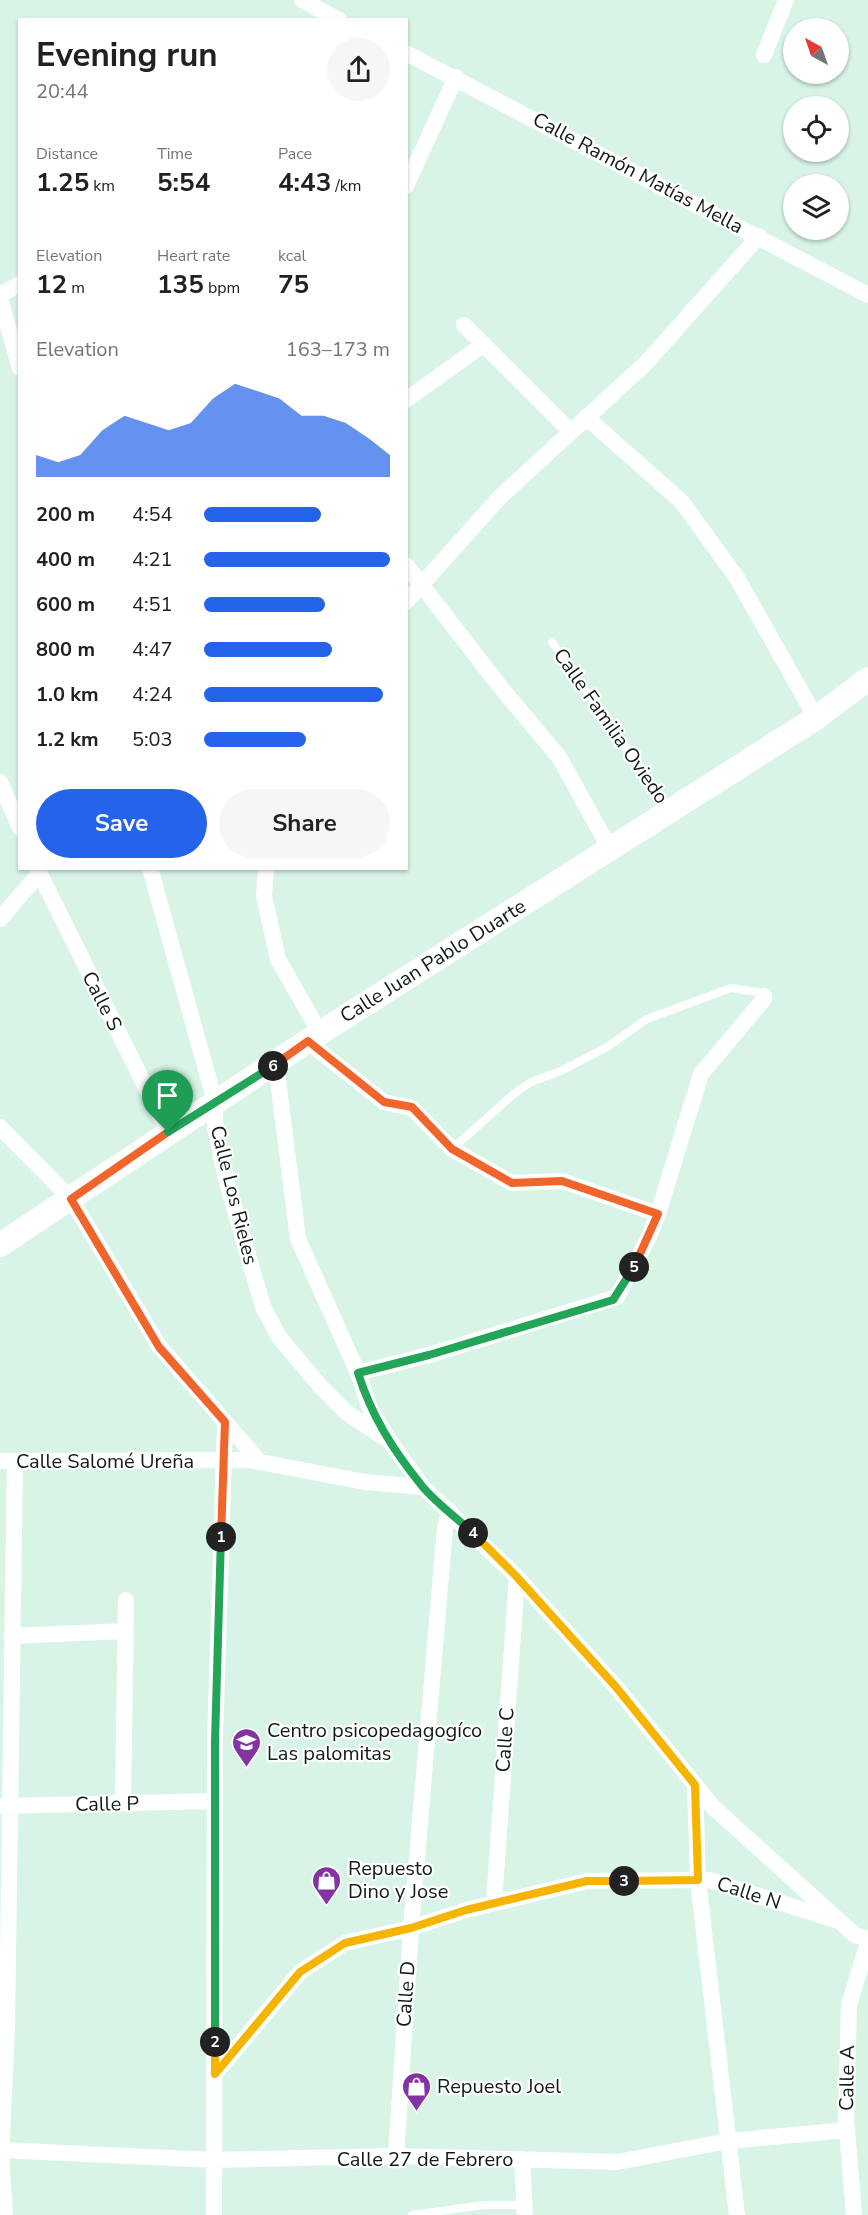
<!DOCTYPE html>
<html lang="en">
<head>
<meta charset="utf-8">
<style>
  :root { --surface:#fff; --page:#f6f6f6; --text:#202124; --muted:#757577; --accent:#2563eb }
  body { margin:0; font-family:"Nunito Sans",sans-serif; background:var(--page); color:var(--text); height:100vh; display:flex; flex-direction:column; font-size:22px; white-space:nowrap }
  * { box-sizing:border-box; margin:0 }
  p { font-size:20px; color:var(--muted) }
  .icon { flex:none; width:33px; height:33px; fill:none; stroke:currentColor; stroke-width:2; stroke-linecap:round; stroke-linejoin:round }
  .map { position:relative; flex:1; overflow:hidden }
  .details { position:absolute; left:18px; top:18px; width:390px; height:852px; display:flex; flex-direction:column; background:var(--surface); border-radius:0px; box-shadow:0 2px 4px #0004 }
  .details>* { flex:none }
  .needle { width:39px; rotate:320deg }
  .fabs { position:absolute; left:783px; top:18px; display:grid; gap:12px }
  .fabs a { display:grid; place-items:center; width:66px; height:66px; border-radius:50%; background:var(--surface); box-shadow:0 2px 4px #0004; font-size:30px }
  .pin { position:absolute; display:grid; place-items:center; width:51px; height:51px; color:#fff; margin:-62px -26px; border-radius:50% 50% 50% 0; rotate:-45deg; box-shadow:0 0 6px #0007 }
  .pin .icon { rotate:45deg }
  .km { position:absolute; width:30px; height:30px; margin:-15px; border-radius:50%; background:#222; color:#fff; font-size:16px; line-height:30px; text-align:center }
  .round { display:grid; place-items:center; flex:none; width:63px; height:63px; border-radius:32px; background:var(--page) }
  .summary { display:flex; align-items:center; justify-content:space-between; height:102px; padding:0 18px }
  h1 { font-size:33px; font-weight:700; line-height:45px }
  .stats { display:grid; grid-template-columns:repeat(3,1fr); gap:9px; height:102px; padding:6px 18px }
  .stats div { display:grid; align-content:center }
  .stats b { font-size:26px; font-weight:700 }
  .stats small { font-size:16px; font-weight:400 }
  .stats p { font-size:16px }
  .chart { height:168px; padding:12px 18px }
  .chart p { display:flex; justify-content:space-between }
  .chart svg { width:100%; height:108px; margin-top:6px; fill:var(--accent); opacity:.7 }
  .button { display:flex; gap:12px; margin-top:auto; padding:12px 18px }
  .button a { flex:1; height:69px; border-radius:36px; background:var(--accent); color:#fff; font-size:24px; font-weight:700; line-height:69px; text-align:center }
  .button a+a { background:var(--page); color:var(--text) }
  ul { padding:0 18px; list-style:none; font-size:20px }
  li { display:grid; grid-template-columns:96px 72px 1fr; align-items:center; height:45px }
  li i { height:15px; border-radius:8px; background:var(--accent) }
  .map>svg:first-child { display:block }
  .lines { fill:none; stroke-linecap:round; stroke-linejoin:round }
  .lane { stroke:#fff; stroke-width:8 }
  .street { stroke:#fff; stroke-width:16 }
  .secondary { stroke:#fff; stroke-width:24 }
  .split-1-casing { stroke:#fff; stroke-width:12 }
  .split-2-casing { stroke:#fff; stroke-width:12 }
  .split-3-casing { stroke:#fff; stroke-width:12 }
  .split-4-casing { stroke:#fff; stroke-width:12 }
  .split-5-casing { stroke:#fff; stroke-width:12 }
  .split-6-casing { stroke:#fff; stroke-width:12 }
  .split-7-casing { stroke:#fff; stroke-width:12 }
  .split-1 { stroke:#f0652b; stroke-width:8 }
  .split-2 { stroke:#22a559; stroke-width:8 }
  .split-3 { stroke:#f5b400; stroke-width:8 }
  .split-4 { stroke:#f5b400; stroke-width:8 }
  .split-5 { stroke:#22a559; stroke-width:8 }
  .split-6 { stroke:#f0652b; stroke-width:8 }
  .split-7 { stroke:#22a559; stroke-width:8 }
  .labels { text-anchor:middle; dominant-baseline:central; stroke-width:4.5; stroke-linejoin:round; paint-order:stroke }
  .street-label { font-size:20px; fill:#111b16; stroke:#fff }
  .poi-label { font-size:20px; fill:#111b16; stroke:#fff; text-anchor:start }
</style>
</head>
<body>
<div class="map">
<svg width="868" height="2215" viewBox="0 0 868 2215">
  <rect width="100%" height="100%" fill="#d7f4e6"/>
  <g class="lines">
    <path class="lane" d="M 552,642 L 668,808
      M 452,1149 L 515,1093 L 531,1082 L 561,1071 L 607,1047 L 647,1019 L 731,988 L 758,992 L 764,996
      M 412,2215 L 484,2205 L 524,2205"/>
    <path class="street" d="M 302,0 L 339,20
      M 406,53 L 868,295
      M 764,55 L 786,0
      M 406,186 L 456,77
      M 0,295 L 20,284
      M 0,299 L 20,368
      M 464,325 L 571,432
      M 406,400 L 484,344
      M 586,417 L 682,502 L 737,578 L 816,718
      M 406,565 L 502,689 L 559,757 L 610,849
      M 406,602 L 500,497 L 646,363 L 759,236
      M 0,782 L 20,828
      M 37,868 L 168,1132
      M 150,868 L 215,1102 L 215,1127 L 226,1179 L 263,1307 L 279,1337 L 321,1387 L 347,1413 L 385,1438
      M 266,868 L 264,896 L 278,959 L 320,1033
      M 0,919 L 39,874
      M 308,1042 L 384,1102 L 412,1108 L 452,1149 L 512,1183 L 562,1181 L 658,1214
      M 276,1064 L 298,1239 L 358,1373 L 370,1409 L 389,1440 L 423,1487 L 517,1577 L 616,1687 L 713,1807 L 855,1935 L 868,1939
      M 0,1127 L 71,1199 L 159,1346 L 260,1462
      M 358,1373 L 429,1355 L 617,1297 L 648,1239 L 658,1214 L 701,1074 L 764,999 L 764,996
      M 0,1461 L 249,1460 L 365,1482 L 423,1487
      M 12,1636 L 125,1631
      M 695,1785 L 698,1880 L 737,2215
      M 123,1803 L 126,1600
      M 1,1806 L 215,1801
      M 494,1903 L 517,1577
      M 215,2074 L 300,1972 L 345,1943 L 411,1928 L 466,1910 L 587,1881 L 710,1880 L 835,1920
      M 0,2150 L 214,2160 L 396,2156 L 617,2162 L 728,2141 L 847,2130
      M 396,2156 L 411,1928 L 445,1528 L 449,1510
      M 522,2159 L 525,2215
      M 5,2215 L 1,2158 L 7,2027 L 15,1461
      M 214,2215 L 215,1741 L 225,1422
      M 854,2215 L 846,2117 L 849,2005 L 868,1943"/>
    <path class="secondary" d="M 0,1245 L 320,1033 L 816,718 L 868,679"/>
  </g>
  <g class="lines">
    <defs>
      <path id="split-1" d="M 168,1132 L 71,1199 L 159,1347 L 225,1422 L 221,1537"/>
      <path id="split-2" d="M 215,2042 L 215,1741 L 221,1537"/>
      <path id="split-3" d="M 215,2042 L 215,2074 L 300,1972 L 345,1943 L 411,1928 L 466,1910 L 587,1881 L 624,1881"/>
      <path id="split-4" d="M 473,1533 L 516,1576 L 616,1687 L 695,1785 L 698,1880 L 624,1881"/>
      <path id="split-5" d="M 473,1533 C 457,1518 436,1503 422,1486 C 393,1450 372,1417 358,1373 L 429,1355 L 613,1300 L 634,1267"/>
      <path id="split-6" d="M 273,1066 L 308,1041 L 384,1102 L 412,1107 L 452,1149 L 512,1183 L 562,1181 L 658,1214 L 634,1267"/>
      <path id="split-7" d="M 168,1132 L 273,1066"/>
    </defs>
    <use href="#split-1" class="split-1-casing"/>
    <use href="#split-2" class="split-2-casing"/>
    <use href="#split-3" class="split-3-casing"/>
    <use href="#split-4" class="split-4-casing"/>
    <use href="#split-5" class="split-5-casing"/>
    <use href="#split-6" class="split-6-casing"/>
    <use href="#split-7" class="split-7-casing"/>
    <use href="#split-1" class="split-1"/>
    <use href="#split-2" class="split-2"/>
    <use href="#split-3" class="split-3"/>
    <use href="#split-4" class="split-4"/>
    <use href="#split-5" class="split-5"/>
    <use href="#split-6" class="split-6"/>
    <use href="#split-7" class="split-7"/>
  </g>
  <defs>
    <symbol id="school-pin" viewBox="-11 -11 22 30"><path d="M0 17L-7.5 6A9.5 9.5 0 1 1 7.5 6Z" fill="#8333a3" stroke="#fff"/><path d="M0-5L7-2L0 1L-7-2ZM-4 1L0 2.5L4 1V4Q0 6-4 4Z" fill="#fff"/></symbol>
    <symbol id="shop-pin" viewBox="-11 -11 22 30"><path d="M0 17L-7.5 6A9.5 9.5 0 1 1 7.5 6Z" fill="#8333a3" stroke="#fff"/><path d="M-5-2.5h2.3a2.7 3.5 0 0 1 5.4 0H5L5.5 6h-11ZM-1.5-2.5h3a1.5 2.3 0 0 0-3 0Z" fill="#fff"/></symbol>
  </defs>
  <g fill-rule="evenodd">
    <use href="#school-pin" x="230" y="1726" width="33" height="45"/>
    <use href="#shop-pin" x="310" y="1864" width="33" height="45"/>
    <use href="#shop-pin" x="400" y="2070" width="33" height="45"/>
  </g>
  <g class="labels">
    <g class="street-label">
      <text transform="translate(638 173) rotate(28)">Calle Ramón Matías Mella</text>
      <text transform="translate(611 726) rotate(55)">Calle Familia Oviedo</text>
      <text transform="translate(433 961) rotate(-32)">Calle Juan Pablo Duarte</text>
      <text transform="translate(102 1001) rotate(63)">Calle S</text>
      <text transform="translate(234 1195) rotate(76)">Calle Los Rieles</text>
      <text x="105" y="1461">Calle Salomé Ureña</text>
      <text transform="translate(505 1740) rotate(-86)">Calle C</text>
      <text transform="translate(107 1804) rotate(-1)">Calle P</text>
      <text transform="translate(749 1893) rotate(18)">Calle N</text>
      <text transform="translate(406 1994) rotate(-86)">Calle D</text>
      <text transform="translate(847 2078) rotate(-89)">Calle A</text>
      <text x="425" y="2159">Calle 27 de Febrero</text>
    </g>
    <g class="poi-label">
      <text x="267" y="1730">Centro psicopedagogíco<tspan x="267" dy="23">Las palomitas</tspan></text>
      <text x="348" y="1868">Repuesto<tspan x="348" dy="23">Dino y Jose</tspan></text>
      <text x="437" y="2086">Repuesto Joel</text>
    </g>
  </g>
</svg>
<div class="fabs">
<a><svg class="needle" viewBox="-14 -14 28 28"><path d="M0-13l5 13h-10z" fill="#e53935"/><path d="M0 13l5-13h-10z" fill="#757577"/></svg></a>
<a><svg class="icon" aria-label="locate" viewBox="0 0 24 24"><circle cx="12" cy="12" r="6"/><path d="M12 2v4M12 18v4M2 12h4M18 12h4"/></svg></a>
<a><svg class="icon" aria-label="layers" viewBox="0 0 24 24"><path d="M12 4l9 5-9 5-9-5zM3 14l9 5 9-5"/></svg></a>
</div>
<div class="pin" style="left:168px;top:1132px;background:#1e9e55"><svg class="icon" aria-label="arrive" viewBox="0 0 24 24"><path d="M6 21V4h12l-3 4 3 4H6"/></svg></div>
<b class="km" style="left:221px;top:1537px">1</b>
<b class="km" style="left:215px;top:2042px">2</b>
<b class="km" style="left:624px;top:1881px">3</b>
<b class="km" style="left:473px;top:1533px">4</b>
<b class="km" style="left:634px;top:1267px">5</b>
<b class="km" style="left:273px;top:1066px">6</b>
<section class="details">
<div class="summary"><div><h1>Evening run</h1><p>20:44</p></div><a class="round"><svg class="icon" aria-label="share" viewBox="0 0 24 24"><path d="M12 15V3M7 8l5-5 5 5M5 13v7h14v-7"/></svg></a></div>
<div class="stats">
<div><p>Distance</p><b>1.25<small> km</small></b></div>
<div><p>Time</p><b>5:54</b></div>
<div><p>Pace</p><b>4:43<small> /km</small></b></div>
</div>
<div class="stats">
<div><p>Elevation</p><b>12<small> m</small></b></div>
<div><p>Heart rate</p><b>135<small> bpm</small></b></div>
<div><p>kcal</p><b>75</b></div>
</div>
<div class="chart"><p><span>Elevation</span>163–173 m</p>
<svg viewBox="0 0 160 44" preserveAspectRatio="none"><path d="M0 44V35L10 38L20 35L30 25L40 19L50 22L60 25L70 22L80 12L90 6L100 9L110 12L120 19L130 19L140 22L150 28L160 35V44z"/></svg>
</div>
<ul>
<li><b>200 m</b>4:54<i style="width:63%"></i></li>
<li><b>400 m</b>4:21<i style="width:100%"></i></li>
<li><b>600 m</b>4:51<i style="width:65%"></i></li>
<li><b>800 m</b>4:47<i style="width:69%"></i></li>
<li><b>1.0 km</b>4:24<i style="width:96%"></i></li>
<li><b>1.2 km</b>5:03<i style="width:55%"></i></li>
</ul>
<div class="button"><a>Save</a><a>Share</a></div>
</section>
</div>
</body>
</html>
